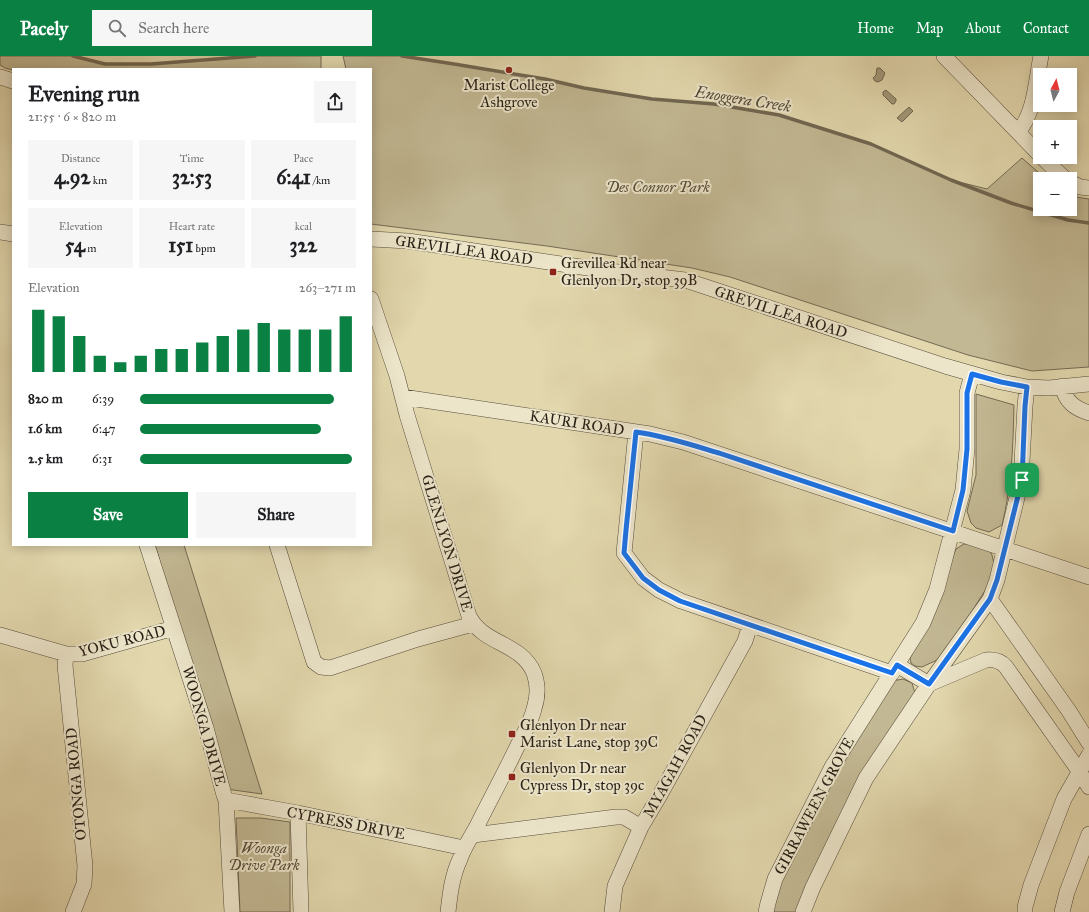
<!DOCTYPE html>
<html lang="en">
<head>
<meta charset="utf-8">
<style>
  :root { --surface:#fff; --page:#f6f6f6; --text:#202124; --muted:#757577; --accent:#0b8043 }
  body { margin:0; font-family:"IM FELL Great Primer",serif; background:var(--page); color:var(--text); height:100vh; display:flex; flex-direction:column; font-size:15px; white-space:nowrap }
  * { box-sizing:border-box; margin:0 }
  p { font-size:13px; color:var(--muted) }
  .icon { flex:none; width:22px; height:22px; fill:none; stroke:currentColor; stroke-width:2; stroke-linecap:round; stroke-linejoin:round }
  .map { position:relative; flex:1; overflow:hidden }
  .side { position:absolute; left:12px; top:12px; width:360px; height:478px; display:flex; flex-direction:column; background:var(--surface); border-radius:0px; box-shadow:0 2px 10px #0003 }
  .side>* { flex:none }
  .needle { width:26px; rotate:7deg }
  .fabs { position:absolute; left:1033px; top:12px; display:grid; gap:8px }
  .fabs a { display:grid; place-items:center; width:44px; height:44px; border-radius:0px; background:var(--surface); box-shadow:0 2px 10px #0003; font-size:20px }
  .pin { position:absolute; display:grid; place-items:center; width:34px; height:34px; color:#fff; margin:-17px; border-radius:8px; box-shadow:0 2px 6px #0006 }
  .round { display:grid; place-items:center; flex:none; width:42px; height:42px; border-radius:0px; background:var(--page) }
  .headline { display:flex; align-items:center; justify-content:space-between; height:68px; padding:0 16px }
  h1 { font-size:22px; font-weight:700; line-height:30px }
  .stats { display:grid; grid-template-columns:repeat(3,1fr); gap:6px; height:68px; padding:4px 16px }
  .stats div { display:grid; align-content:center; border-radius:0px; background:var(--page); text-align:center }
  .stats b { font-size:20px; font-weight:700 }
  .stats small { font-size:11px; font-weight:400 }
  .stats p { font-size:11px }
  .chart { height:112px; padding:8px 16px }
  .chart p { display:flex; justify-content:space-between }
  .chart svg { width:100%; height:72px; margin-top:4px; stroke:var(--accent); stroke-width:6 }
  .action { display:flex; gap:8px; margin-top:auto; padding:8px 16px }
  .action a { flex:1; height:46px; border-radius:0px; background:var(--accent); color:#fff; font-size:16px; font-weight:700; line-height:46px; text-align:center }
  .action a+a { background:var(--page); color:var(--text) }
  ul { padding:0 16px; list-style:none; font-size:13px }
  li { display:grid; grid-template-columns:64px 48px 1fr; align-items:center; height:30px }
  li i { height:10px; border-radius:5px; background:var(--accent) }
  header { display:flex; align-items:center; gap:24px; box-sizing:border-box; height:56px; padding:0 20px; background:var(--accent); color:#fff }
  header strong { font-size:19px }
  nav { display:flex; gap:22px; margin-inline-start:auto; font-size:14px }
  .search { width:280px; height:36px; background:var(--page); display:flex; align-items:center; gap:10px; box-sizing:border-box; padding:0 14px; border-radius:0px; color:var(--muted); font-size:15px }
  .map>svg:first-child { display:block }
  .green { fill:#c2b893; stroke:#746b54 }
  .water { fill:#a29879; stroke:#716751 }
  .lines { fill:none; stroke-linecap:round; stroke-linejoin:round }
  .stream { stroke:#716751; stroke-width:3.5 }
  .minor-casing { stroke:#564c3a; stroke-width:16 }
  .minor { stroke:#ece5ca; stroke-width:15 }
  .route-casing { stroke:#fff; stroke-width:8 }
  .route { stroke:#1a73e8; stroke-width:5 }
  .poi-dot { fill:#8f2418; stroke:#ece5ca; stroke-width:1.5 }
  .labels { text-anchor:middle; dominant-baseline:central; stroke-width:4; stroke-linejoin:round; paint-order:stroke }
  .poi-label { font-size:15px; fill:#271e14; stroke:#ece5ca; text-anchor:start }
  .park-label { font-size:15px; font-style:italic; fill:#564c3a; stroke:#ece5ca }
  .street-label { font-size:15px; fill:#271e14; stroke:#ece5ca }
  .water-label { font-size:16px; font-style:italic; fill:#524937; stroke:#ece5ca }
</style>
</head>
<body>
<header>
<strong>Pacely</strong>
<div class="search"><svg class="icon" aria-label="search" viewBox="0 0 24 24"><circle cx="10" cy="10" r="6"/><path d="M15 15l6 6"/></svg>Search here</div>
<nav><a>Home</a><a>Map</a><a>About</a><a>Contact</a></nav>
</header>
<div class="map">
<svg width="1089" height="856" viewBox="0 0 1089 856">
  <rect width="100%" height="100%" fill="#e2d7ad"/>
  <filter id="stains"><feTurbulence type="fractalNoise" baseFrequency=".005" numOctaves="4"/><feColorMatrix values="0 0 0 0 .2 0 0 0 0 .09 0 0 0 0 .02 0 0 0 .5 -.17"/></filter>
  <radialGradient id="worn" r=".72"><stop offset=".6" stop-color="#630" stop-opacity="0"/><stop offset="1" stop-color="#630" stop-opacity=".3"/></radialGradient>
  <path class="green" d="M 0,0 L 73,0 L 105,8 L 151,8 L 255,0 L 321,0 L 321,13 L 13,13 L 13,14 L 5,12 L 0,9 Z
    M 343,0 L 402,0 L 454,8 L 545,23 L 584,32 L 652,43 L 714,48 L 779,59 L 871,88 L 951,124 L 987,133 L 1022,102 L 1046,123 L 1040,123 L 1040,153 L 1070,153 L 1070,138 L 1076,141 L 1089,143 L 1089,311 L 1032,315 L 968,299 L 730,221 L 692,212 L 547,190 L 371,168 L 371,13 L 346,13 Z
    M 976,338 L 1014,349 C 1013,390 1012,428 1002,469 L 989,476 L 976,472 L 971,467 L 967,455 L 976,419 Z
    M 971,487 L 990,495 L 992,499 L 995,512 L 986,533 L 957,579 L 937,604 L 922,611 L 915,610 L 911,607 L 910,602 L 939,547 L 950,508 L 956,493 L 964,488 Z
    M 155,489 L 184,489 L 262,738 L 226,733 Z
    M 903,623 L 912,627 L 915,637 L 798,856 L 772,856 L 779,827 L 837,713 L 892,625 Z
    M 236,762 L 261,762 L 290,766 L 290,856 L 240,856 Z"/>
  <path class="water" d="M 877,12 L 880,12 L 885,17 L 882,24 L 878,26 L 875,25 L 873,22 L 876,19 Z
    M 886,34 L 896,43 L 896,45 L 894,48 L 892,48 L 883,39 L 883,36 Z
    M 909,51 L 913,55 L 902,66 L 897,62 Z"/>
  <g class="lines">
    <path class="stream" d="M 73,0 L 105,8 L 151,8 L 255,0
      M 402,0 L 454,8 L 545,23 L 584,32 L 652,43 L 714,48 L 779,59 L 871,88 L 951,124 L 1011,147 L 1068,164 L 1089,167"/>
    <defs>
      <path id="minor" d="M 944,0 L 1040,99
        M 0,21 L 13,25
        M 1018,76 C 1035,57 1036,24 1041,0
        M 1042,101 L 1065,123
        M 1070,126 L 1080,131 L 1089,132
        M 0,176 L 13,178
        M 371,183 L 408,185 L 601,214 L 685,224 L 945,310 L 1001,326 L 1027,331 L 1049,332 L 1089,328
        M 371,243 L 397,320 L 407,359 L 469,560 C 483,589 521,586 534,617 C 538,628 538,641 534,653 C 531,666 523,679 517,691 C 504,718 490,744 477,770 C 471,781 464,791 460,803 C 452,820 450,838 448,856
        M 1062,330 C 1066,346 1074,352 1089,357
        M 403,341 L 650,378 L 683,386 L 1089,521
        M 636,376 L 624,497 L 643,522 L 659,534 L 681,545 L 892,617
        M 147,489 L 206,672 L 224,739 L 226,744 L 232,856
        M 277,489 L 314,606 L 321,611 L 330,612 L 418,583 L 473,568
        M 990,543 L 1069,655 L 1089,687
        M 0,579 L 66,598 L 82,598 L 174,572
        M 66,598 L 65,609 L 85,810 L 84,828 L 73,856
        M 897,609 L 929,628 L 986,604 C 994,603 1001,605 1006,611 L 1077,712 L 1089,731
        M 226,744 L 298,757 L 464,792
        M 298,757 L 301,856
        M 473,779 L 616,761 L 624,761 L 641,771
        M 612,856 L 615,830 L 641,771 L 660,739 L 745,585 L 750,569
        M 766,856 L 768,847 L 775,823 L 832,711 L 923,567 L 937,533 L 963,434 L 967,393 L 967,337 L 972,318
        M 803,856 L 813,831 L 866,722 L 929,628 L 990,543 L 997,524 L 1021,425 L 1025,350 L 1027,331
        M 1025,856 L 1025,851 L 1031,829 L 1064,743 L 1089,699
        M 1062,856 L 1067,836 L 1089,778"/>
    </defs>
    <use href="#minor" class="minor-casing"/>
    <use href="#minor" class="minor"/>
  </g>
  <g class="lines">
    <defs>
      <path id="route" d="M 972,318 L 1001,326 L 1027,331 L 1025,350 L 1022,424 L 997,524 L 990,543 L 929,628 L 897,609 L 892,617 L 680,545 L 659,534 L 643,522 L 624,497 L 626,474 L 636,376 C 665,380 692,389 719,397 L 953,475 L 963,434 L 967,393 L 967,337 Z"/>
    </defs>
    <use href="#route" class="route-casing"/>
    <use href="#route" class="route"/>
  </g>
  <g class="poi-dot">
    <circle cx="509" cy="14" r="4"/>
    <rect x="549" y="212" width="8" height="8" rx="2"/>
    <rect x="508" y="674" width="8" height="8" rx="2"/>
    <rect x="508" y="717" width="8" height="8" rx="2"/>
  </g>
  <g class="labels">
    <g class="poi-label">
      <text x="509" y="29" text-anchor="middle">Marist College<tspan x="509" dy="17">Ashgrove</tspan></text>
      <text x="561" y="207">Grevillea Rd near<tspan x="561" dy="17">Glenlyon Dr, stop 39B</tspan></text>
      <text x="520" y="669">Glenlyon Dr near<tspan x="520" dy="17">Marist Lane, stop 39C</tspan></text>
      <text x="520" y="712">Glenlyon Dr near<tspan x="520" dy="17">Cypress Dr, stop 39c</tspan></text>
    </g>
    <g class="park-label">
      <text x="658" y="131">Des Connor Park</text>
      <text x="264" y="792">Woonga<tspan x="264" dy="17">Drive Park</tspan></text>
    </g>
    <g class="street-label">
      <text transform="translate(464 194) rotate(8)">GREVILLEA ROAD</text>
      <text transform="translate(781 256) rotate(18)">GREVILLEA ROAD</text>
      <text transform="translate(577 367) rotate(9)">KAURI ROAD</text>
      <text transform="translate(447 487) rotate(73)">GLENLYON DRIVE</text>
      <text transform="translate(122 585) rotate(-14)">YOKU ROAD</text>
      <text transform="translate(204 670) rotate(74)">WOONGA DRIVE</text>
      <text transform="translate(675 710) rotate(-61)">MYAGAH ROAD</text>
      <text transform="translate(76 728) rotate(-95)">OTONGA ROAD</text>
      <text transform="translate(814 750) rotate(-62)">GIRRAWEEN GROVE</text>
      <text transform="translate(346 767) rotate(11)">CYPRESS DRIVE</text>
    </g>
    <g class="water-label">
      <text transform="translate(743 43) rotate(9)">Enoggera Creek</text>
    </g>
  </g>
  <rect width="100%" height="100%" filter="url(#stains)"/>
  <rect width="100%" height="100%" fill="url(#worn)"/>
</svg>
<div class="fabs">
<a><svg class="needle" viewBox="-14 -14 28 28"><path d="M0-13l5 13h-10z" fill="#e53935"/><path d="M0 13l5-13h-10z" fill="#757577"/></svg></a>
<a>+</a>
<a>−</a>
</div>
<div class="pin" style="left:1022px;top:424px;background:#1e9e55"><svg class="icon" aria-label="arrive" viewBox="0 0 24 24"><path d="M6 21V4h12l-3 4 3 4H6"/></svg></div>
<section class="side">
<div class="headline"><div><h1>Evening run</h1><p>21:55 · 6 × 820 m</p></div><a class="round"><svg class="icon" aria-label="share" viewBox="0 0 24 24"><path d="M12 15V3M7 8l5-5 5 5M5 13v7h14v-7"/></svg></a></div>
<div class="stats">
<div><p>Distance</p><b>4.92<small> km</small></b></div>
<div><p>Time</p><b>32:53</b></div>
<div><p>Pace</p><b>6:41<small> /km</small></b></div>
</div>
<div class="stats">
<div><p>Elevation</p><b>54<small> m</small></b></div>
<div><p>Heart rate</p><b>151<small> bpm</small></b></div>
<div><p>kcal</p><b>322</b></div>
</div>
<div class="chart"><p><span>Elevation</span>263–271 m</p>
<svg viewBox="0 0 160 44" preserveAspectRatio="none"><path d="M5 44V6M15 44V10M25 44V22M35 44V34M45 44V38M55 44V34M65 44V30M75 44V30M85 44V26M95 44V22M105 44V18M115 44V14M125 44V18M135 44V18M145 44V18M155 44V10"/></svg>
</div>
<ul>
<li><b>820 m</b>6:39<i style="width:90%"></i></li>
<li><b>1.6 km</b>6:47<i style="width:84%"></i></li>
<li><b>2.5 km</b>6:31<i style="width:98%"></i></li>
</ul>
<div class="action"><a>Save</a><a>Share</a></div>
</section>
</div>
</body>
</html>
